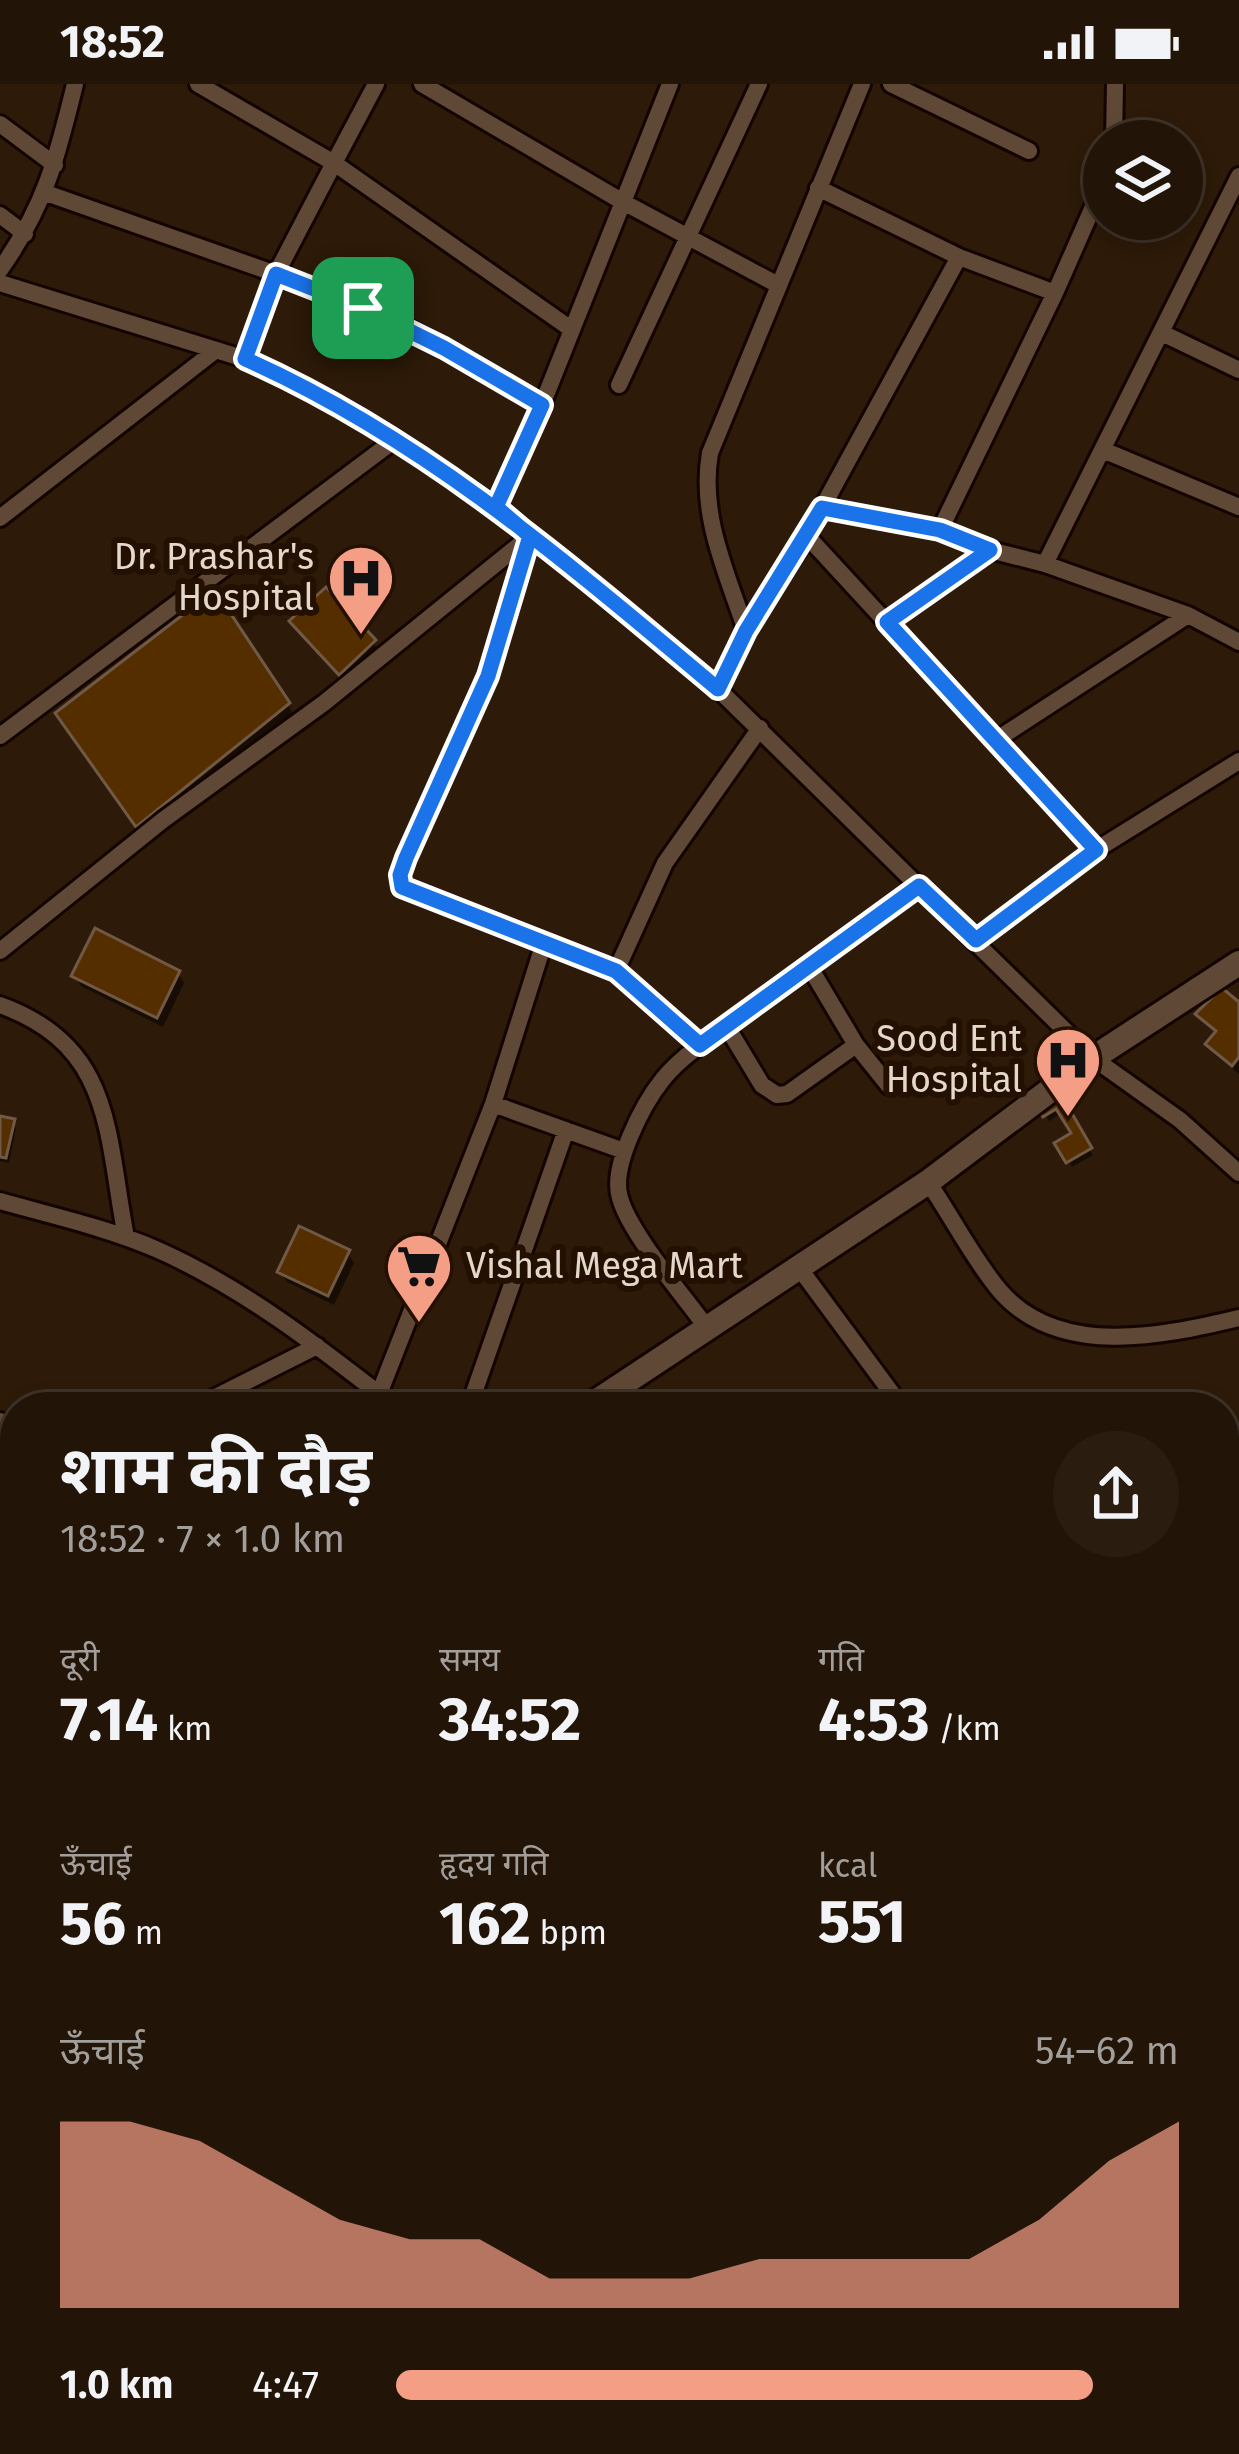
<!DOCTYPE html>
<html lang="hi">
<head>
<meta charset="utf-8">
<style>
  :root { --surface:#221406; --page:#2a1d10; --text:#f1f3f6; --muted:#a29e9b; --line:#3f3328; --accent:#f49e86 }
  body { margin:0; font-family:"Fira Sans","Noto Sans Devanagari",sans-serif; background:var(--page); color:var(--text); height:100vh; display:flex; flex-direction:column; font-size:45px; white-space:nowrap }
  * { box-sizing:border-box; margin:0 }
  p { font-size:39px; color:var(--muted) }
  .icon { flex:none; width:66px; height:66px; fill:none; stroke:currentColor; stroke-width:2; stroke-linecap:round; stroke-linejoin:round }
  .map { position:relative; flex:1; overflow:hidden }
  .panel { position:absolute; left:0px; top:1308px; width:1239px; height:1062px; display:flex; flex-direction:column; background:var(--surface); border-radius:48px 48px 0 0; box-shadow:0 6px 18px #0003,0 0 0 3px var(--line) }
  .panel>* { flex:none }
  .buttons { position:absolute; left:1083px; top:36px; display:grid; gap:24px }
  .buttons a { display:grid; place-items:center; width:120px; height:120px; border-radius:50%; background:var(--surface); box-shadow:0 6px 18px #0003,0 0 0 3px var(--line); font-size:60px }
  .pin { position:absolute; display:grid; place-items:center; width:102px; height:102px; color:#fff; margin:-51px; border-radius:24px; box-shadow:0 6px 18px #0006 }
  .round { display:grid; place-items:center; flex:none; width:126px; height:126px; border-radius:63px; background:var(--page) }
  .overview { display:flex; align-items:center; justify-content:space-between; height:204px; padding:0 60px }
  h1 { font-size:66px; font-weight:700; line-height:90px }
  .figures { display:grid; grid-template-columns:repeat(3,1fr); gap:18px; height:204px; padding:12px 60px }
  .figures div { display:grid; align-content:center }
  .figures b { font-size:60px; font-weight:700 }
  .figures small { font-size:33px; font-weight:400 }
  .figures p { font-size:33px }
  .chart { height:336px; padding:24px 60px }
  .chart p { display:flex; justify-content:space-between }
  .chart svg { width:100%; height:216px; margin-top:12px; fill:var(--accent); opacity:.7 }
  ul { padding:0 60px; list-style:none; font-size:39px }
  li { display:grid; grid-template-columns:192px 144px 1fr; align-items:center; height:90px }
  li i { height:30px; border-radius:15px; background:var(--accent) }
  .status { display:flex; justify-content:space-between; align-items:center; height:84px; padding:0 60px; background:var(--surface); direction:ltr }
  .status svg { height:33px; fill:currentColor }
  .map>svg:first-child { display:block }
  .shadow { fill:#0007 }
  .building { fill:#552e00; stroke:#705946; stroke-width:3 }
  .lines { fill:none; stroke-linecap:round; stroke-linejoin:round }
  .street-casing { stroke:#140400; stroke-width:22 }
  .secondary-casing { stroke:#140400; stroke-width:30 }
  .street { stroke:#5f4936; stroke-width:16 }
  .secondary { stroke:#5f4936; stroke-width:24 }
  .route-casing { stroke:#fff; stroke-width:24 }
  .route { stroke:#1a73e8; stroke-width:15 }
  .labels { text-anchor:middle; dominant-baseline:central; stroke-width:12; stroke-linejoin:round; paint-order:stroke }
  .poi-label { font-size:36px; fill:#e4d7cc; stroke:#231001; text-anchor:end }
</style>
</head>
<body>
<div class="status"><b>18:52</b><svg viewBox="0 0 49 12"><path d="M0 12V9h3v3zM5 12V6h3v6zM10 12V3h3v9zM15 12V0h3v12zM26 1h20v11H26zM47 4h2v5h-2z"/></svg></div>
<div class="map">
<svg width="1239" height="2370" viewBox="0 0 1239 2370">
  <rect width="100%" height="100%" fill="#2d1a08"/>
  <path class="shadow" d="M 292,538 L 373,558 L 379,568 L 346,599 Z
    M 288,621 L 296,635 L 147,755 L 67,644 Z
    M 178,889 L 184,899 L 163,943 L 81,902 L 75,892 Z
    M 1239,922 L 1239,990 L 1215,971 L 1209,961 L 1217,951 L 1199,930 Z
    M 1061,1018 L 1093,1071 L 1072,1083 L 1058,1060 L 1075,1050 L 1062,1029 L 1049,1037 L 1044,1029 Z
    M 0,1035 L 13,1037 L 16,1044 L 9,1079 L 0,1077 Z
    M 348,1169 L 354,1179 L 334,1221 L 287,1198 L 281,1188 Z"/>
  <path class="building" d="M 326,503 L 376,556 L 339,591 L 289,537 Z
    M 215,506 L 290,619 L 136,743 L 55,629 Z
    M 95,844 L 180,887 L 157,934 L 71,892 Z
    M 1222,904 L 1239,918 L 1239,973 L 1232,982 L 1205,960 L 1216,947 L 1195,930 Z
    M 1063,1014 L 1092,1064 L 1066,1079 L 1054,1059 L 1071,1049 L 1056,1025 L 1043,1033 L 1040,1028 Z
    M 0,1032 L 15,1035 L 6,1074 L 0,1073 Z
    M 299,1142 L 350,1166 L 328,1212 L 277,1188 Z"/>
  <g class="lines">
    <defs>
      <path id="street" d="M 198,0 L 334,79 L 376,0
        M 422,0 L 623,118 L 542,321 L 407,243 L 276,190 L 334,79 L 571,245
        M 670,0 L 623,118 L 778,201
        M 891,0 L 1029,67
        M 0,40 L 55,81
        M 1114,57 L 1115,0
        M 818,104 L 959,173 L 822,424
        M 46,109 L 276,190 L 245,275
        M 0,131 L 25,150
        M 0,186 C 45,122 57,74 75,0
        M 0,199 L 245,275 L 291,296 L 396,355 L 496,423 L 718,605 L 1093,974 L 1180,1036 L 1239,1089
        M 1055,209 L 1104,98
        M 1162,249 L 1239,286
        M 619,301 L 759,0
        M 1103,366 L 1239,423
        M 496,423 L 542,321
        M 0,434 L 216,266
        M 940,446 L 990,466
        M 530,452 L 488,592 L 406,774 L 401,791 L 402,803 L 616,887 L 699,960
        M 807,452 L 822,424 L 940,446 L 1055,209 L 959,173
        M 1045,480 L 1239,92
        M 888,538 L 990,466 L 1045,480 L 1188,531 L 1239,558
        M 746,547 C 727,489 699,431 710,369 L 862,0
        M 718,605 L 746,547 L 807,452 L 1096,766 L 1239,677
        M 0,652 L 396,355
        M 996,656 L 1188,531
        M 976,856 L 1096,766
        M 0,867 L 163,736 L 324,619 L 529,453
        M 616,887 L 665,779 L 760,644
        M 0,921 C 114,962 106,1050 126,1153
        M 727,943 L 809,882
        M 856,961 L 889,1002
        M 493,1020 L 624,1067
        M 928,1098 C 952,1133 973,1175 1000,1207 C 1059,1275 1163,1252 1239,1234
        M 0,1117 C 53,1132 108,1144 158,1166 C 244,1204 323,1266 396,1323
        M 800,1185 L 902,1323
        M 707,1244 C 684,1212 630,1150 620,1114 C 610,1083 643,1020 663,995 C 680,974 704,958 727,943 L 762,1001 L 777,1011 L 787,1010 L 856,961 L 809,882 L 919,802
        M 379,1310 L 493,1020 L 543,862
        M 196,1323 L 317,1262
        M 469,1323 L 566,1046
        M 0,1337 L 15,1351
        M 0,1373 L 15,1373
        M 1224,1384 L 1239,1381
        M 1224,1547 L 1239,1552
        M 1235,1802 L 1239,1777
        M 1224,1948 L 1239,1861
        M 1224,2033 L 1239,2091
        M 153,2355 L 155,2370
        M 1011,2355 L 1012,2370
        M 1202,2355 L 1203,2370
        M 879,2370 L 885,2355"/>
      <path id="secondary" d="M 588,1323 L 928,1098 L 1093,974 L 1239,879
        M 0,1530 L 15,1529
        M 0,1563 L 15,1562
        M 1224,2174 L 1239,2168
        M 0,2334 L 15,2332
        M 518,2370 L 532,2355"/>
    </defs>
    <use href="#street" class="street-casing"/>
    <use href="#secondary" class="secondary-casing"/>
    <use href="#street" class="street"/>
    <use href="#secondary" class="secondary"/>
  </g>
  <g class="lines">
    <defs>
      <path id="route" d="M 363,224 L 444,264 L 542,321 L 496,423 L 530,452 L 488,592 L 406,774 L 400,791 L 402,803 L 616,887 L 700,961 L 919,802 L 976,856 L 1096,766 L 887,538 L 990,466 L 940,446 L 822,424 L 746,547 L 718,605 C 570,481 423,354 245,275 L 276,190 L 363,224"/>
    </defs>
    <use href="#route" class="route-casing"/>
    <use href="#route" class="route"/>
  </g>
  <defs>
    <symbol id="hospital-pin" viewBox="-11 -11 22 30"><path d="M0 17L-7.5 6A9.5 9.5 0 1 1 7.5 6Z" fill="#f49e86" stroke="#231001"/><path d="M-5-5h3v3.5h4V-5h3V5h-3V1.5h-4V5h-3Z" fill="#111"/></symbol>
    <symbol id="supermarket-pin" viewBox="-11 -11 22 30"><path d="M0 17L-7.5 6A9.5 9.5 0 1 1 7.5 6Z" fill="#f49e86" stroke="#231001"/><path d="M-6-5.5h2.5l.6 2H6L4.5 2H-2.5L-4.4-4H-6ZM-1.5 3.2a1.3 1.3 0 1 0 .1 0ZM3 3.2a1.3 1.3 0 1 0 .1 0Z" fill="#111"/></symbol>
  </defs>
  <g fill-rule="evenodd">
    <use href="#hospital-pin" x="323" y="456" width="76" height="104"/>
    <use href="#hospital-pin" x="1030" y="938" width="76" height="104"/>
    <use href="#supermarket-pin" x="381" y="1144" width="76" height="104"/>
  </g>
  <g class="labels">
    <g class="poi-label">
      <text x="314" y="473">Dr. Prashar's<tspan x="314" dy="41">Hospital</tspan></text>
      <text x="1022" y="955">Sood Ent<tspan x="1022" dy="41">Hospital</tspan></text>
      <text x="466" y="1182" text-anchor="start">Vishal Mega Mart</text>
    </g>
  </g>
</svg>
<div class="buttons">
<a><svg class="icon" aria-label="layers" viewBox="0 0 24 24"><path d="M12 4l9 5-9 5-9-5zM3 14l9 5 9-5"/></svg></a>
</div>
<div class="pin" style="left:363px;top:224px;background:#1e9e55"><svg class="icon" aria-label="arrive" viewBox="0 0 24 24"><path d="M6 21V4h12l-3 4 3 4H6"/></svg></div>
<section class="panel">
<div class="overview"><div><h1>शाम की दौड़</h1><p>18:52 · 7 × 1.0 km</p></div><a class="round"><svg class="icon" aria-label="share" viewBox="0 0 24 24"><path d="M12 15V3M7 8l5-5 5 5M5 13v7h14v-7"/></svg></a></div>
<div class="figures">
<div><p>दूरी</p><b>7.14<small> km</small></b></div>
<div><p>समय</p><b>34:52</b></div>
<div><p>गति</p><b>4:53<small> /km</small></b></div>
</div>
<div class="figures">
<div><p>ऊँचाई</p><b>56<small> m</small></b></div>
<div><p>हृदय गति</p><b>162<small> bpm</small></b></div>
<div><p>kcal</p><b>551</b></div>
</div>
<div class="chart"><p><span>ऊँचाई</span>54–62 m</p>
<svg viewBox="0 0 160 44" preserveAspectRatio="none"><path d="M0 44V6L10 6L20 10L30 18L40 26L50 30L60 30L70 38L80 38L90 38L100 34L110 34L120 34L130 34L140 26L150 14L160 6V44z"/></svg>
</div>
<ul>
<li><b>1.0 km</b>4:47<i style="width:89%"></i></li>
</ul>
</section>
</div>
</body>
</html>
